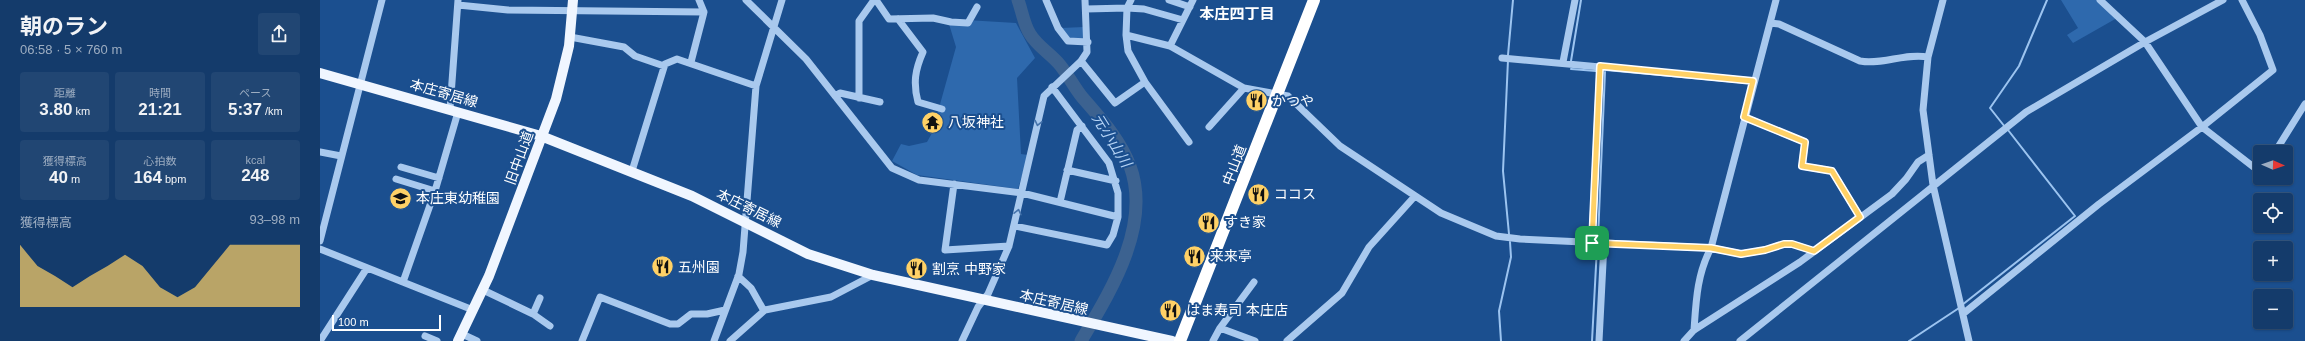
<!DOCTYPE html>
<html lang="ja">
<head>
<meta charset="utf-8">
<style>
  :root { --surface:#143b6b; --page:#214673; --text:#f1f3f6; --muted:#9dadc1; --line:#33557e; --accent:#ffd166 }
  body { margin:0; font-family:Helvetica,"Noto Sans JP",sans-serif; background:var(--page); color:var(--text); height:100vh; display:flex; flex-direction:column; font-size:15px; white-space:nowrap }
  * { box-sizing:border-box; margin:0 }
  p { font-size:13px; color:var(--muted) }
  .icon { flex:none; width:22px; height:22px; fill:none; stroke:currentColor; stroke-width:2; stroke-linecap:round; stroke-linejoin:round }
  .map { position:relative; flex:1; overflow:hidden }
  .side { display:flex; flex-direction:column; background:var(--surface); width:320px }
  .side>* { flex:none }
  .needle { width:26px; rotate:92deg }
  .controls { position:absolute; left:1933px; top:145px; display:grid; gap:8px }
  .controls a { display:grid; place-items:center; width:40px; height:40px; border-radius:4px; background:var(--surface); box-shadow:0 1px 3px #0004,0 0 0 1px var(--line); font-size:20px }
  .scale { position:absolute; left:12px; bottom:10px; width:109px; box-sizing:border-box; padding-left:4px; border:2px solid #fff; border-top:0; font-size:11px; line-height:14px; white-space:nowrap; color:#fff; -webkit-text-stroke:3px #1b4f8f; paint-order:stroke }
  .pin { position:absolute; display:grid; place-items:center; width:34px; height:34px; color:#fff; margin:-17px; border-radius:8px; box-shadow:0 2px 6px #0006 }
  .round { display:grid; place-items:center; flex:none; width:42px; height:42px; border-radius:4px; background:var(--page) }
  .overview { display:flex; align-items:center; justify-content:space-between; height:68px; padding:0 20px }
  h1 { font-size:22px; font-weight:700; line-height:30px }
  .stats { display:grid; grid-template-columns:repeat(3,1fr); gap:6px; height:68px; padding:4px 20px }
  .stats div { display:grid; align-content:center; border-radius:4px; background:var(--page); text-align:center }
  .stats b { font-size:17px; font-weight:700 }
  .stats small { font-size:11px; font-weight:400 }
  .stats p { font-size:11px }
  .chart { height:112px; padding:8px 20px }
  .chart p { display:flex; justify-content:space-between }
  .chart svg { width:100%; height:72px; margin-top:4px; fill:var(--accent); opacity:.7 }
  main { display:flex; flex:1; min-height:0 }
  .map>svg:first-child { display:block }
  .green { fill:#2e69ad }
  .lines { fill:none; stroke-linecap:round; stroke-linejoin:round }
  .stream { stroke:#9cc4f0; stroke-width:2 }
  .river { stroke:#3c6290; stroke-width:13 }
  .minor { stroke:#a9c9ee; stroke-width:7 }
  .major { stroke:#f0f6ff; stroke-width:10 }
  .highway { stroke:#fff; stroke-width:12 }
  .oneway { stroke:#4674ac }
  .route-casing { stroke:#fff; stroke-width:8 }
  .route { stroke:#ffd166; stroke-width:5 }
  .labels { text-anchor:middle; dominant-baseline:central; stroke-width:4; stroke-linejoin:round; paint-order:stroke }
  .street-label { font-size:14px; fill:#fff; stroke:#1b4f8f }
  .poi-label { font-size:14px; fill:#fff; stroke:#1b4f8f; text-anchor:start }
  .neighbourhood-label { font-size:15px; font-weight:bold; fill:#fff; stroke:#1b4f8f }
  .water-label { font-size:15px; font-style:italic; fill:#b5d3f5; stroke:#1b4f8f }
</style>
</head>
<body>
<main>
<section class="side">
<div class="overview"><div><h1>朝のラン</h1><p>06:58 · 5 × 760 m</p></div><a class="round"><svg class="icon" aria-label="share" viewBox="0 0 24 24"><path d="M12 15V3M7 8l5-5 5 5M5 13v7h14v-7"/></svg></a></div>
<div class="stats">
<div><p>距離</p><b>3.80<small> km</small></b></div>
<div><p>時間</p><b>21:21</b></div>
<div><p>ペース</p><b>5:37<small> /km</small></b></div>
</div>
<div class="stats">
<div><p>獲得標高</p><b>40<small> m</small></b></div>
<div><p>心拍数</p><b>164<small> bpm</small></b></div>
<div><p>kcal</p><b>248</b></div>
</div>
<div class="chart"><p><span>獲得標高</span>93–98 m</p>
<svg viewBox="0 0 160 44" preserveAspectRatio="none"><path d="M0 44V6L10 19L20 25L30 32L40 25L50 19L60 12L70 19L80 32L90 38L100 32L110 19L120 6L130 6L140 6L150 6L160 6V44z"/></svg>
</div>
</section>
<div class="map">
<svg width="1985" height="341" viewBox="0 0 1985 341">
  <rect width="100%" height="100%" fill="#1b4f8f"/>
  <path class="green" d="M 1741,0 L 1777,0 L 1797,18 L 1753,43 L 1747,35 L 1758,28 Z
    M 646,20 L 696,23 L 715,58 L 697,78 L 701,154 L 708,155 L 698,189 L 597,175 L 572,161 L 581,144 L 589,146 L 607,142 L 612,133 L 636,47 L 629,24 Z
    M 764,27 L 764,39 L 751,41 L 741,28 Z"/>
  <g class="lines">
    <path class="stream" d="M 1188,55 L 1193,0
      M 1188,60 L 1183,171 L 1189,234
      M 1251,61 L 1261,0
      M 1251,69 L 1276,71
      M 1685,127 L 1670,108 L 1699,66 L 1727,0
      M 1278,238 L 1285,72
      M 1642,305 L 1755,216 L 1688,130
      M 1181,341 L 1179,311 L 1191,257 L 1190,242
      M 1272,341 L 1277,247
      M 1589,341 L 1639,308"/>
    <path class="river" d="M 698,0 C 702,11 704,25 710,34 C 717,46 731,54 740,65 C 748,75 754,87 762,97 C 780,118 800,139 810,166 C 832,226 790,292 761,341"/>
    <path class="minor" d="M 426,0 L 486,59 L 572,168 L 599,180 L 702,193 L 798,217 L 798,193 L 789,163 L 732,87
      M 556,0 L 569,19 L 613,18 L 631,22 L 648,23 L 657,7
      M 726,0 L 738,28 L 748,41 L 768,42
      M 811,0 L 807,8 L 824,9 L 863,20
      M 849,0 L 870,7
      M 1623,0 L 1608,57 L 1603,110 L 1613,185 L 1649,341
      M 1780,0 L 1825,42 L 1882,127 L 1940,172
      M 138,5 L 188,10 L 384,12
      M 766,9 L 807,8 L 806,35 L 850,46 L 924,88 L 968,96 L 1020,146 L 1121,213 L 1176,236 L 1200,239 L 1391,248 L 1421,254 L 1445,250 L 1464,244 L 1472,244 L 1494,251
      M 578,19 L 603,52 C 595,70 593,83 598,102 L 622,109
      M 1450,23 L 1459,24 L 1540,61 C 1563,65 1584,53 1608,57
      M 250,37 L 304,47 L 315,56 L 344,66
      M 850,46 L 873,0
      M 1182,58 L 1433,81
      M 761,61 L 795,103 L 825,82 L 808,51 L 806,35
      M 371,62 L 384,12 L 379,0
      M 1243,62 L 1255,0
      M 825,82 L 869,142
      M 515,96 L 520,93 L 560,102
      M 539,98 L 539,21 L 554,0
      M 130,109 L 138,0
      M 1424,117 L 1485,142 L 1482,166 L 1512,171 L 1540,217
      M 889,127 L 924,88
      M 0,152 L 21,156
      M 1955,152 L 1985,104
      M 81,167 L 119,178
      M 747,170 L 796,181
      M 312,171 L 345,64 L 357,59 L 436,86
      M 76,179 L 115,191
      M 634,184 L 625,250 L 689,246
      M 740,202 L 757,130 L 762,126
      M 695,226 L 787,245 L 793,235 L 798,217
      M 0,241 L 62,0
      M 1272,243 L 1280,66
      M 0,249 L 153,310
      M 418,276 L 431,288 L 444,311
      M 83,282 L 115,191 L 138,112
      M 163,290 L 213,314 L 230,326
      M 1644,313 L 1779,204 L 1882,127 L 1953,70 L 1940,35 L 1922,0
      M 213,314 L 220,298
      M 900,328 L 935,341
      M 1374,330 C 1376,301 1377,274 1391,248 L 1456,0
      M 142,334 L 157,341
      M 105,336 L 117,341
      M 0,341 L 47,268
      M 262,341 L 280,297 L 350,324 L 358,324 L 371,314 L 387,314 L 405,310
      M 394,341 L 419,274 L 423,252 L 436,86 L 462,0
      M 410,341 L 445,310 L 511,297 L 553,275
      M 642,341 L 658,307 L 668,294 L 689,246 L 724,96 L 761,61 L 767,52 L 765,0
      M 893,341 L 900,328 L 934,282
      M 967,341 L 1022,293 L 1049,247 L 1095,196
      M 1279,341 L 1284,243
      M 1364,341 L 1374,330 L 1480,262 L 1572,194 L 1586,179 L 1598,162 L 1609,155
      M 1420,341 L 1706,112 L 1825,42 L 1903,0"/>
    <path class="major" d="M 0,73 L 221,136 L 372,196 L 488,254 L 553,275 L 852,341
      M 138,341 L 169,276 L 236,99 L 249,46 L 253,0"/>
    <path class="highway" d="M 860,341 L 994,0"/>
  </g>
  <defs><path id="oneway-chevron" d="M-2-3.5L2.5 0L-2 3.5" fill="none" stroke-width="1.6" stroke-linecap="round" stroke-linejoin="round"/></defs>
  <g class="oneway">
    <use href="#oneway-chevron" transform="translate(718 123) rotate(103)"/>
    <use href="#oneway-chevron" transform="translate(698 212) rotate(-77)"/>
  </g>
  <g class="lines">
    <defs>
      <path id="route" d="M 1280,66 L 1433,81 L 1424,117 L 1485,142 L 1482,166 L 1512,171 L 1540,217 L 1494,251 L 1472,244 L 1464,244 L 1445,250 L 1421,254 L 1391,248 L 1272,243 Z"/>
    </defs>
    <use href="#route" class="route-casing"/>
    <use href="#route" class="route"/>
  </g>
  <defs>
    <symbol id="restaurant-disc" viewBox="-11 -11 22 22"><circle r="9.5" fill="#ffd166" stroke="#1b4f8f"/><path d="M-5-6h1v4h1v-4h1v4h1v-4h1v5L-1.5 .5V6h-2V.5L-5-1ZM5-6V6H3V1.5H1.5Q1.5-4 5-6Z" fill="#111"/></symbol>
    <symbol id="temple-disc" viewBox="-11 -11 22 22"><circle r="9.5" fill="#ffd166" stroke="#1b4f8f"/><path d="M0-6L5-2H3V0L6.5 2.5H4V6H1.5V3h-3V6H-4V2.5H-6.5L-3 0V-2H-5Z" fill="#111"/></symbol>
    <symbol id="school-disc" viewBox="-11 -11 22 22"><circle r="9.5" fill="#ffd166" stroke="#1b4f8f"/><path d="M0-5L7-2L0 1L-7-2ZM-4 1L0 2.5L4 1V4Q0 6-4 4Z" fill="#111"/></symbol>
  </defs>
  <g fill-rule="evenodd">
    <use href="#restaurant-disc" x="924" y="88" width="25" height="25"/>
    <use href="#temple-disc" x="600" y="110" width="25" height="25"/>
    <use href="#restaurant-disc" x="926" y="182" width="25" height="25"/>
    <use href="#school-disc" x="68" y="186" width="25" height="25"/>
    <use href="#restaurant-disc" x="876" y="210" width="25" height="25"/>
    <use href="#restaurant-disc" x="862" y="244" width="25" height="25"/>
    <use href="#restaurant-disc" x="330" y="254" width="25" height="25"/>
    <use href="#restaurant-disc" x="584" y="256" width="25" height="25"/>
    <use href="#restaurant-disc" x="838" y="298" width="25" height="25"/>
  </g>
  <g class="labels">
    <g class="street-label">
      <text transform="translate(124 93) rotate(16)">本庄寄居線</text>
      <text transform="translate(199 158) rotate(-70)">旧中山道</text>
      <text transform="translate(914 165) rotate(-69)">中山道</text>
      <text transform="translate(429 208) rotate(26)">本庄寄居線</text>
      <text transform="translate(734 302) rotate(13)">本庄寄居線</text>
    </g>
    <g class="poi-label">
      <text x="952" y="101">かつや</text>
      <text x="628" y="122">八坂神社</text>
      <text x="954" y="194">ココス</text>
      <text x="96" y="198">本庄東幼稚園</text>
      <text x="904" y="222">すき家</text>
      <text x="890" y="256">来来亭</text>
      <text x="358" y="267">五州園</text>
      <text x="612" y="269">割烹 中野家</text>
      <text x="866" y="310">はま寿司 本庄店</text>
    </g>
    <g class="neighbourhood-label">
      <text x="917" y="13">本庄四丁目</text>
    </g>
    <g class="water-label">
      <text transform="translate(792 140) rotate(58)">元小山川</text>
    </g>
  </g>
</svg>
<div class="controls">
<a><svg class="needle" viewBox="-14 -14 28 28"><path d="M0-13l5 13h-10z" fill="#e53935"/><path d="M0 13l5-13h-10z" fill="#9dadc1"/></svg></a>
<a><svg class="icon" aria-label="locate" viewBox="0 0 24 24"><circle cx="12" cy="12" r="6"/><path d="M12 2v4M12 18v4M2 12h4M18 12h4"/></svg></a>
<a>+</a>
<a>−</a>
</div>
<div class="scale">100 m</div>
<div class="pin" style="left:1272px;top:243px;background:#1e9e55"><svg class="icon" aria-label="arrive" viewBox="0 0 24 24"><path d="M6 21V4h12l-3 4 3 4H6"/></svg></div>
</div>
</main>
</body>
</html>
